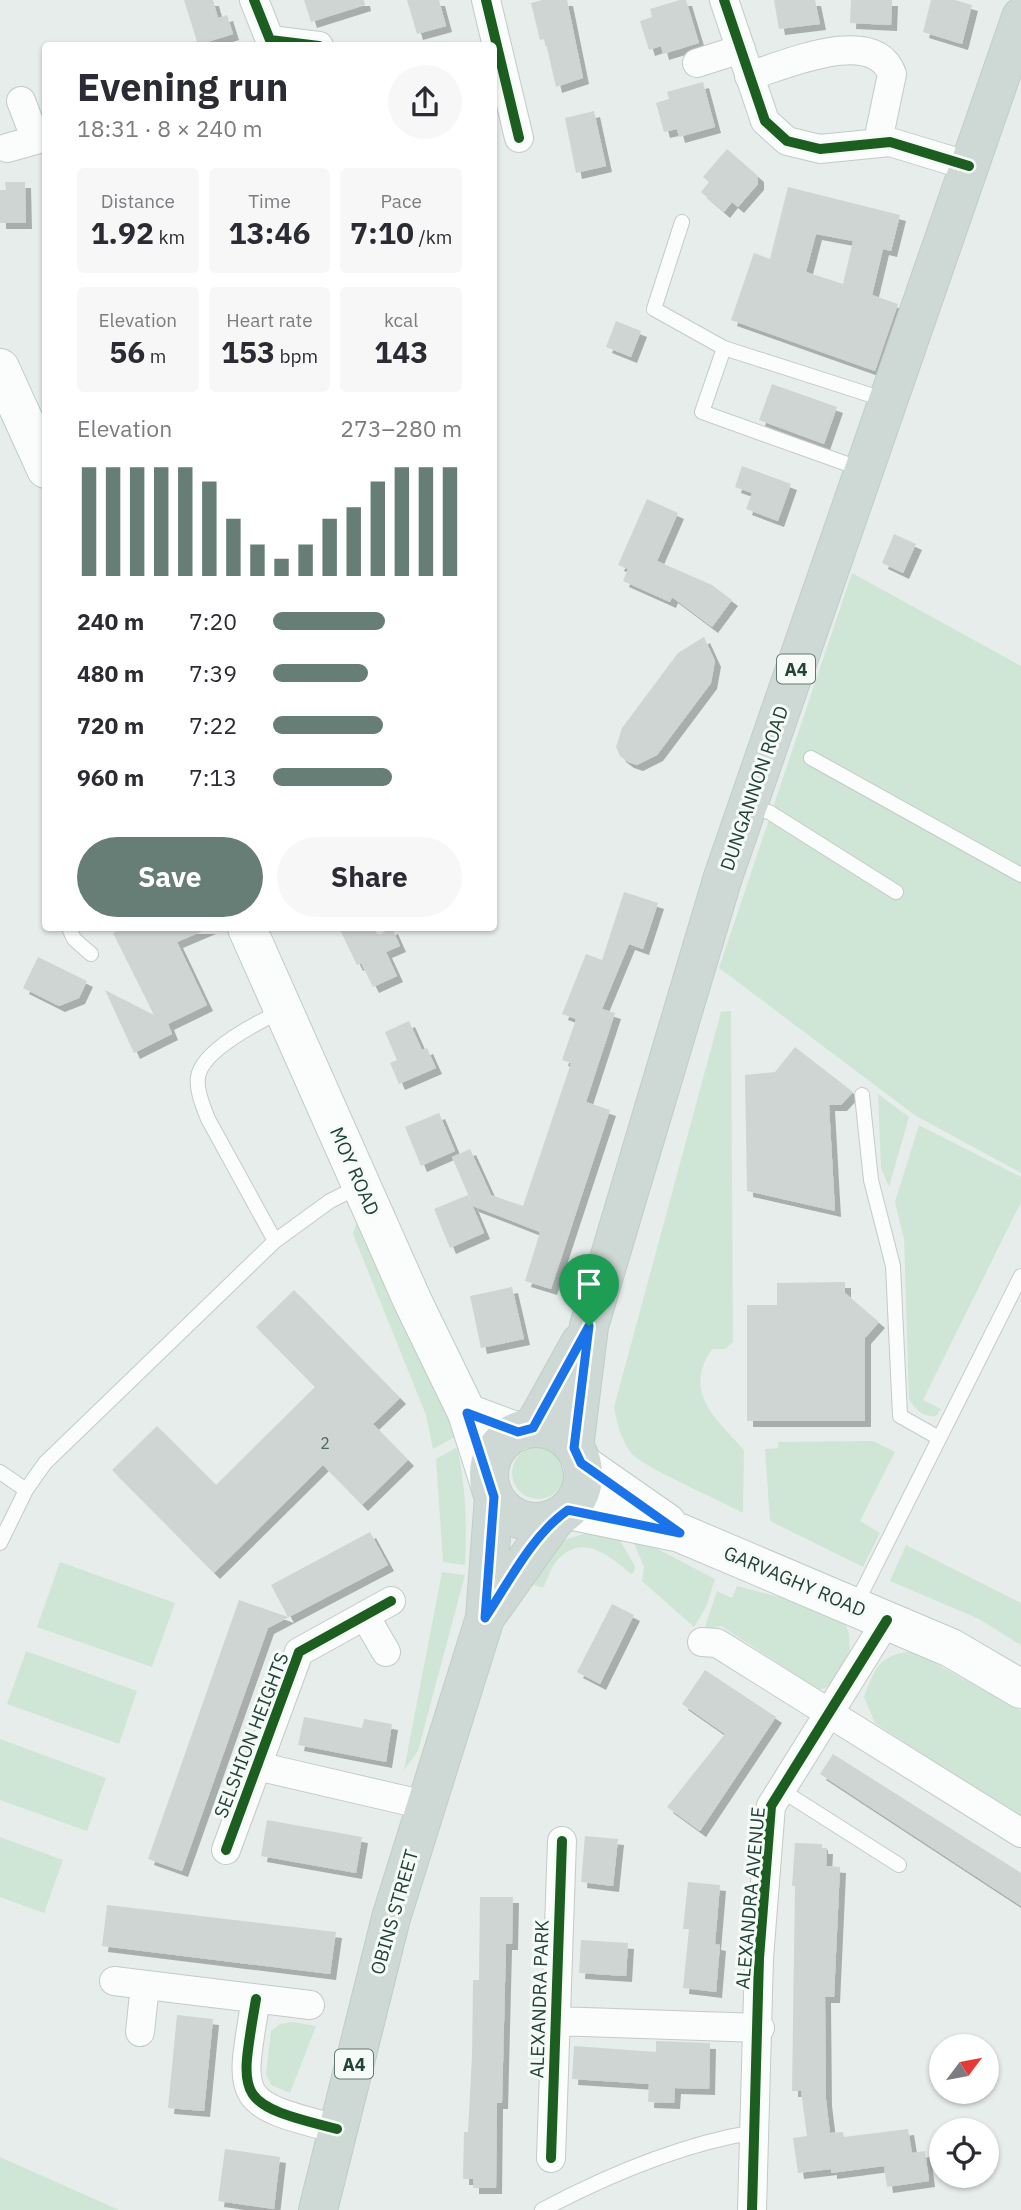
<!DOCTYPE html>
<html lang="en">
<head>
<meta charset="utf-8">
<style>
  :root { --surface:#fff; --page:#f7f7f7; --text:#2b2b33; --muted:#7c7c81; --accent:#677e77 }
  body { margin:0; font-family:"IBM Plex Sans",sans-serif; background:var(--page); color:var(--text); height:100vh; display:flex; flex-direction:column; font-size:26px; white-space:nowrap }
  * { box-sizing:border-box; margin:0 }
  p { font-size:23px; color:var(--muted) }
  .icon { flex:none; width:38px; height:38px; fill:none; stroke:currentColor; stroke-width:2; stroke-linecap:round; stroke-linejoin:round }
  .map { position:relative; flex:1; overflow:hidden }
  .sheet { position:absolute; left:42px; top:42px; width:455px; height:889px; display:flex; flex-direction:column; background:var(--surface); border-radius:7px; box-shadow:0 2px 5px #0004 }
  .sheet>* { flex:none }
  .needle { width:46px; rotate:58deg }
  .controls { position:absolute; left:929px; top:2034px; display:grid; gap:14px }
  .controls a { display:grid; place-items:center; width:70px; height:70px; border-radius:50%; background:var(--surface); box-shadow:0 2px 5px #0004; font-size:35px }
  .pin { position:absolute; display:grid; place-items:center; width:60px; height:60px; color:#fff; margin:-72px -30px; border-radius:50% 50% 50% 0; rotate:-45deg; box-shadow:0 0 7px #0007 }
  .pin .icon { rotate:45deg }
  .round { display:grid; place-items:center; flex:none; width:74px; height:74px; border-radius:37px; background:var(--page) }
  .overview { display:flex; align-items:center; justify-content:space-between; height:119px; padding:0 35px }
  h1 { font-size:38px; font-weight:700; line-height:52px }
  .stats { display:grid; grid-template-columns:repeat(3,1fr); gap:10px; height:119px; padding:7px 35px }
  .stats div { display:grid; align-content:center; border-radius:7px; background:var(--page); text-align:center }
  .stats b { font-size:30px; font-weight:700 }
  .stats small { font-size:19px; font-weight:400 }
  .stats p { font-size:19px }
  .chart { height:196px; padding:14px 35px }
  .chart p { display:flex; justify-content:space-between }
  .chart svg { width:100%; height:126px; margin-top:7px; stroke:var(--accent); stroke-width:6 }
  .button { display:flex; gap:14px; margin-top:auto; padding:14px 35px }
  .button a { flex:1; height:80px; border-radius:42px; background:var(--accent); color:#fff; font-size:28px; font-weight:700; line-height:80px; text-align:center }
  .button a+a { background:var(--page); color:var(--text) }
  ul { padding:0 35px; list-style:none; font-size:23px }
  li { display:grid; grid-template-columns:112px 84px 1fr; align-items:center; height:52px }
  li i { height:18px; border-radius:9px; background:var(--accent) }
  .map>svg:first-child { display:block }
  .green { fill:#cfe6d6 }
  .building { fill:#cfd5d3; fill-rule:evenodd; filter:url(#shadow) }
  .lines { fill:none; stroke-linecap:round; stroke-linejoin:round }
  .lane-casing { stroke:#c4cac7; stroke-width:16 }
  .street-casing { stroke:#c4cac7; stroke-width:30 }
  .secondary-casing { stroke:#c2cbc7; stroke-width:40 }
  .primary-casing { stroke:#c2ccc9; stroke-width:40 }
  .lane { stroke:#fbfcfc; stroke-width:14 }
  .street { stroke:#fbfcfc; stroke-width:28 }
  .secondary { stroke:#fbfcfc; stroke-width:38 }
  .primary { stroke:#ced8d5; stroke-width:38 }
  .cycleway-casing { stroke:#f6fbf8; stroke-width:15 }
  .cycleway { stroke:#1b5e20; stroke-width:10 }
  .route-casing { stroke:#fff; stroke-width:14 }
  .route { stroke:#1a73e8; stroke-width:9 }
  .labels { text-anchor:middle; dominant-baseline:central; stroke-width:6; stroke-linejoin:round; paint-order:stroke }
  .number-label { font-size:16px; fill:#4e6860 }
  .shield { fill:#f6fbf8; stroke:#627a72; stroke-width:2 }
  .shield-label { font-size:18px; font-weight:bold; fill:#224339 }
  .street-label { font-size:19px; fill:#224339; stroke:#f6fbf8 }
</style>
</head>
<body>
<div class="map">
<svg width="1021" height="2210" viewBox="0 0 1021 2210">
  <defs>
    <filter id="shadow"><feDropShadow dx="6" dy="6" stdDeviation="0" flood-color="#0004"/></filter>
  </defs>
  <rect width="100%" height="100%" fill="#e7edea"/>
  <path class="green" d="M 852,573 L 1021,666 L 1021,1173 L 916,1116 L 719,968 Z
    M 731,1011 L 733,1342 L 725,1349 L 712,1349 C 682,1393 716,1418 744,1450 L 743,1513 C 722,1501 642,1467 631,1453 C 621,1439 617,1424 614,1407 L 721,1012 Z
    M 878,1094 L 909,1117 L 889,1187 L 881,1168 Z
    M 919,1125 L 1021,1177 L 1021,1202 L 923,1400 L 941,1409 L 936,1416 C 922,1417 916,1410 909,1399 L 904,1239 L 895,1202 Z
    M 357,1222 L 449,1419 L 455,1437 L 433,1449 L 426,1415 L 353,1234 Z
    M 873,1441 L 895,1452 L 860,1521 L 880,1533 L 863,1567 L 770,1521 L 765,1449 L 778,1448 L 778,1442 Z
    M 457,1447 C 466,1487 467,1524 465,1565 L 443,1562 L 436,1459 Z
    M512 1473a26 26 0 1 1 52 0a26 26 0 1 1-52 0Z
    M 586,1533 L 618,1537 L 635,1566 L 634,1572 L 631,1574 C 608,1555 581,1531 555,1563 C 550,1569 548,1580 543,1588 L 525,1581 L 561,1541 Z
    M 633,1541 L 652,1546 L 715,1579 L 706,1607 L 694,1627 L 642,1581 L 644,1567 Z
    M 906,1545 L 1021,1603 L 1021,1645 L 979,1619 L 890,1581 Z
    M 60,1562 L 175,1603 L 152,1667 L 37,1627 Z
    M 442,1572 L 465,1575 L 418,1751 L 404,1770 Z
    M 737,1586 L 829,1610 L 844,1620 L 849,1634 L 850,1657 L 828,1687 L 819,1690 L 721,1626 L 704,1630 L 717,1591 L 732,1598 Z
    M 26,1651 L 137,1691 L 119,1744 L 7,1704 Z
    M 913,1651 L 1021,1711 L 1021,1818 L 875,1723 L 864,1697 C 875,1668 880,1654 913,1651 Z
    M 0,1739 L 106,1778 L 87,1831 L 0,1800 Z
    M 0,1837 L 63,1860 L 44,1913 L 0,1897 Z
    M 293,2022 L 316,2026 L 290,2093 L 271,2085 L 266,2074 L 271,2031 L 280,2024 Z
    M 0,2157 L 119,2210 L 0,2210 Z"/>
  <path class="building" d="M 184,0 L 213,0 L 218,18 L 227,15 L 233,34 L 198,45 Z
    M 304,0 L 364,0 L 365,5 L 311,22 Z
    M 407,0 L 439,0 L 446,26 L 417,34 Z
    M 542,0 L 567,0 L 583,78 L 556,87 L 545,39 L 540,40 L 531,3 Z
    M 680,0 L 686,0 L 699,43 L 663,54 L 661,46 L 649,50 L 640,21 L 652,17 L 650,9 Z
    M 774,0 L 815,0 L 820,24 L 779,29 Z
    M 851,0 L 892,0 L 891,25 L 850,23 Z
    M 931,0 L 955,0 L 972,5 L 962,44 L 923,32 Z
    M 703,82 L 715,127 L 679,137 L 677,129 L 664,132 L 656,103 L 669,99 L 667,92 Z
    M 594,111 L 606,166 L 576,173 L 565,118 Z
    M 727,149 L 758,176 L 758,184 L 738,207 L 732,202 L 724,212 L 701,192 L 709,182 L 703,177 Z
    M 5,182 L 25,182 L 26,223 L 0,223 L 0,190 L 6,190 Z
    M 788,187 L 900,215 L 891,251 L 883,249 L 872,295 L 898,304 L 875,371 L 731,320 L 754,253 L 770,259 ZM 816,234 L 853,241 L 843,284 L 806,272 Z
    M 616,321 L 641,331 L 631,357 L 606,347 Z
    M 772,384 L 837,407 L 824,444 L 759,420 Z
    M 742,466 L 791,484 L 778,521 L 746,509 L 752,493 L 735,487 Z
    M 647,499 L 678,513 L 657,561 L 712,585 L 732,600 L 712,627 L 672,597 L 670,602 L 623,581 L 628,569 L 618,565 Z
    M 894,534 L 916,544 L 903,573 L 882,563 Z
    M 704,637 L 715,661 L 711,683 L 657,755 L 637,765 L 628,762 L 620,756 L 616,747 L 622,728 L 678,653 Z
    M 624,892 L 658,903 L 643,949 L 629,944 L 602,1009 L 615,1013 L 586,1102 L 610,1110 L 551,1289 L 525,1281 L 540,1232 L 473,1206 L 452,1157 L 470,1149 L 491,1195 L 523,1206 L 571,1063 L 562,1060 L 576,1019 L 562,1014 L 586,954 L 602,960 Z
    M 124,928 L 210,928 L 177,942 L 207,1005 L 168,1024 L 172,1034 L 134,1053 L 105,990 L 154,1015 L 113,933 Z
    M 339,928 L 374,928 L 378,935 L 392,928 L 400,946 L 386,952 L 397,976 L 373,987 L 361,963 L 357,965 Z
    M 38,957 L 87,981 L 79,998 L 59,1006 L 23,988 Z
    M 409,1021 L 422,1050 L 427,1048 L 436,1068 L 399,1084 L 390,1063 L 397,1060 L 385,1032 Z
    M 795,1047 L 853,1092 L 841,1105 L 829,1105 L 835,1211 L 747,1191 L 745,1075 L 775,1072 Z
    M 439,1113 L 455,1151 L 421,1166 L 405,1127 Z
    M 468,1195 L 484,1233 L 450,1248 L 434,1209 Z
    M 845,1282 L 845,1293 L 879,1322 L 865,1338 L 865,1421 L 747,1421 L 747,1305 L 777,1305 L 777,1283 Z
    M 512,1287 L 524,1339 L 481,1348 L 470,1296 Z
    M 294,1290 L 400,1398 L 373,1424 L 408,1460 L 362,1505 L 323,1465 L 214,1573 L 112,1470 L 157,1426 L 216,1485 L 315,1387 L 256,1327 Z
    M 370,1532 L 388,1565 L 268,1628 L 182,1871 L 148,1859 L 239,1600 L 288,1617 L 271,1585 Z
    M 612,1604 L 634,1615 L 600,1684 L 577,1672 Z
    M 705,1670 L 776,1717 L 700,1831 L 667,1807 L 725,1734 L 682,1704 Z
    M 304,1717 L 362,1728 L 364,1719 L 392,1724 L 386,1762 L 298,1745 Z
    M 833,1754 L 1021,1873 L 1021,1906 L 820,1774 Z
    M 267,1820 L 362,1837 L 356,1873 L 261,1856 Z
    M 585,1836 L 618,1839 L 613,1886 L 581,1882 Z
    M 795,1843 L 822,1844 L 822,1848 L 827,1848 L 826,1866 L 840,1867 L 834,1997 L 825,1997 L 826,2100 L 830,2133 L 843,2132 L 844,2137 L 908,2129 L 912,2153 L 925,2151 L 929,2181 L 887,2187 L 884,2166 L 831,2173 L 831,2169 L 798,2173 L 793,2138 L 807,2136 L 801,2091 L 792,2091 L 795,1886 L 792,1886 Z
    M 688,1882 L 720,1885 L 715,1944 L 720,1945 L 716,1992 L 683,1988 L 689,1929 L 683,1929 Z
    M 480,1897 L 513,1897 L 512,1944 L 506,1944 L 502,2103 L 497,2103 L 496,2188 L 473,2188 L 473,2179 L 463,2179 L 464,2132 L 468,2132 L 472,2056 L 473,1980 L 479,1980 Z
    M 107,1905 L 336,1932 L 330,1974 L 102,1946 Z
    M 581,1940 L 628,1943 L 626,1976 L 579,1973 Z
    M 177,2015 L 213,2019 L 204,2111 L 168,2108 Z
    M 656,2041 L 710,2043 L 709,2089 L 675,2088 L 674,2103 L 648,2102 L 649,2084 L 572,2079 L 574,2046 L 656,2052 Z
    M 225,2149 L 280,2157 L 274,2209 L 218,2201 Z"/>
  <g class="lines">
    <defs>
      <path id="lane" d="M 682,222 L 654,309 L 724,348
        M 864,470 L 702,412 L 724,348 L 886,400
        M 811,758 L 1021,875
        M 750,808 L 769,812 L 896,892
        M 69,928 L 74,939 L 91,954
        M 862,1095 L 871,1180 L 893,1266 L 900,1416 L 939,1438
        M 275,1241 L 208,1119 C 203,1106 196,1090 198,1077 C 202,1050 260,1021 282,1011
        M 0,1472 L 26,1490
        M 0,1543 L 26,1490 L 45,1463 L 275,1241 L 330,1201 L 360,1186
        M 855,1606 L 1021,1276
        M 781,1790 L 899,1865
        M 542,2210 C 608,2175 681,2144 755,2132"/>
      <path id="street" d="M 254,0 L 270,40 L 319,46
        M 486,0 L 519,138
        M 724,0 L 765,121 L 787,141 L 820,149 L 890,142 L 969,166
        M 697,63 L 741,49
        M 749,76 C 785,65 874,25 892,74 L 878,141
        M 21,101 L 36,140
        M 7,148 L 46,137
        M 365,1616 L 386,1652
        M 702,1642 L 717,1643 L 1021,1833
        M 257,1766 L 425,1805
        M 226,1850 L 299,1652 L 391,1601
        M 114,1981 L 310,2005
        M 256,1999 C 239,2100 234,2103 337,2129
        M 555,2021 L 760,2028
        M 140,2032 L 145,1985
        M 551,2158 L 562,1841
        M 752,2210 L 759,1958 L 771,1806 L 887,1620"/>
      <path id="secondary" d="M 0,368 L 46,469
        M 247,928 L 413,1302 L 467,1413 L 489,1482
        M 467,1413 L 518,1432
        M 581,1463 L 667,1523
        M 568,1510 L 680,1533 L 951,1648 L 1021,1689"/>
      <path id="primary" d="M 533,1428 L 580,1343
        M489 1475a47 47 0 1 1 94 0a47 47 0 1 1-94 0Z
        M 574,1448 L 589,1326 L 723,877 L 1021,17
        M 485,1618 L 556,1518
        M 318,2210 L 391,1918 L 485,1618 L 494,1497"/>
    </defs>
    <use href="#lane" class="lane-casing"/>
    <use href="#street" class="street-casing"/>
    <use href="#secondary" class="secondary-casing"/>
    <use href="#primary" class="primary-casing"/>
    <use href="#lane" class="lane"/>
    <use href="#street" class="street"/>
    <use href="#secondary" class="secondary"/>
    <use href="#primary" class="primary"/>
    <defs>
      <path id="cycleway" d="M 254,0 L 270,40 L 319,46
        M 486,0 L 519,138
        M 724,0 L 765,121 L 787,141 L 820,149 L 890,142 L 969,166
        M 226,1850 L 299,1652 L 391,1601
        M 256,1999 C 239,2100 234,2103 337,2129
        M 551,2158 L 562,1841
        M 752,2210 L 759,1958 L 771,1806 L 887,1620"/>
    </defs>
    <use href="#cycleway" class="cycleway-casing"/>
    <use href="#cycleway" class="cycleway"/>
  </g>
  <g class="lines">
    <defs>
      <path id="route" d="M 589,1326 L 574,1448 L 581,1463 L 680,1533 L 568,1510 C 532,1535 509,1582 485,1618 L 494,1497 L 467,1413 L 518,1432 L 533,1428 Z"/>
    </defs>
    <use href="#route" class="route-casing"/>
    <use href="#route" class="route"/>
  </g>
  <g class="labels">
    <g class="number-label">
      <text x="325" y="1443">2</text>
    </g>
    <g class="shield">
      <rect x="777" y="654.5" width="38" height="29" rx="5"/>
      <rect x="335" y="2049.5" width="38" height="29" rx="5"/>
    </g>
    <g class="shield-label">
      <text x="796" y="669">A4</text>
      <text x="354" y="2064">A4</text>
    </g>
    <g class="street-label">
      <text transform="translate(754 788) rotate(-71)">DUNGANNON ROAD</text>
      <text transform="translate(355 1171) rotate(66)">MOY ROAD</text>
      <text transform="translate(795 1581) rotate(23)">GARVAGHY ROAD</text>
      <text transform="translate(251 1735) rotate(-69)">SELSHION HEIGHTS</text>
      <text transform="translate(750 1898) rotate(-85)">ALEXANDRA AVENUE</text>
      <text transform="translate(394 1912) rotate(-74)">OBINS STREET</text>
      <text transform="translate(539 1999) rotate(-88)">ALEXANDRA PARK</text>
    </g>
  </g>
</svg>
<div class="controls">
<a><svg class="needle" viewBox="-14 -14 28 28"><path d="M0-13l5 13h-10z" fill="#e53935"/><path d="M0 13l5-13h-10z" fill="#7c7c81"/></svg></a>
<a><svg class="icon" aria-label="locate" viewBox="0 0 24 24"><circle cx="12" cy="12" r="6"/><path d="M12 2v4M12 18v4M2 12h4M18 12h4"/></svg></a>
</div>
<div class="pin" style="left:589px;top:1326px;background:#1e9e55"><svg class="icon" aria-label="arrive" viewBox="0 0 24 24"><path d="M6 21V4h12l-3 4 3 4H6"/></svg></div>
<section class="sheet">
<div class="overview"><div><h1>Evening run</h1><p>18:31 · 8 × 240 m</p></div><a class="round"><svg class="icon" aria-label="share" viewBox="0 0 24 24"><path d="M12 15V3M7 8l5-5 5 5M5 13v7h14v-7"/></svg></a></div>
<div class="stats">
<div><p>Distance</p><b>1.92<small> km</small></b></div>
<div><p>Time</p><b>13:46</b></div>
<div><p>Pace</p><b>7:10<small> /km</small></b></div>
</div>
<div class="stats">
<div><p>Elevation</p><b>56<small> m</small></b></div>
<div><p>Heart rate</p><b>153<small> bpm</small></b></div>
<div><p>kcal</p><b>143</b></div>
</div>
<div class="chart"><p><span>Elevation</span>273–280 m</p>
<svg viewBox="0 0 160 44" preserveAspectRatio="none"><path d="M5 44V6M15 44V6M25 44V6M35 44V6M45 44V6M55 44V11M65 44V24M75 44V33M85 44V38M95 44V33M105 44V24M115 44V20M125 44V11M135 44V6M145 44V6M155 44V6"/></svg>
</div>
<ul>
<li><b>240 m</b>7:20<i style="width:59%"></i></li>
<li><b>480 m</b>7:39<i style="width:50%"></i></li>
<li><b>720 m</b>7:22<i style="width:58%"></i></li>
<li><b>960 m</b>7:13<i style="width:63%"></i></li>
</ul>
<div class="button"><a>Save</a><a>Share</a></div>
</section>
</div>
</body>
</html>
